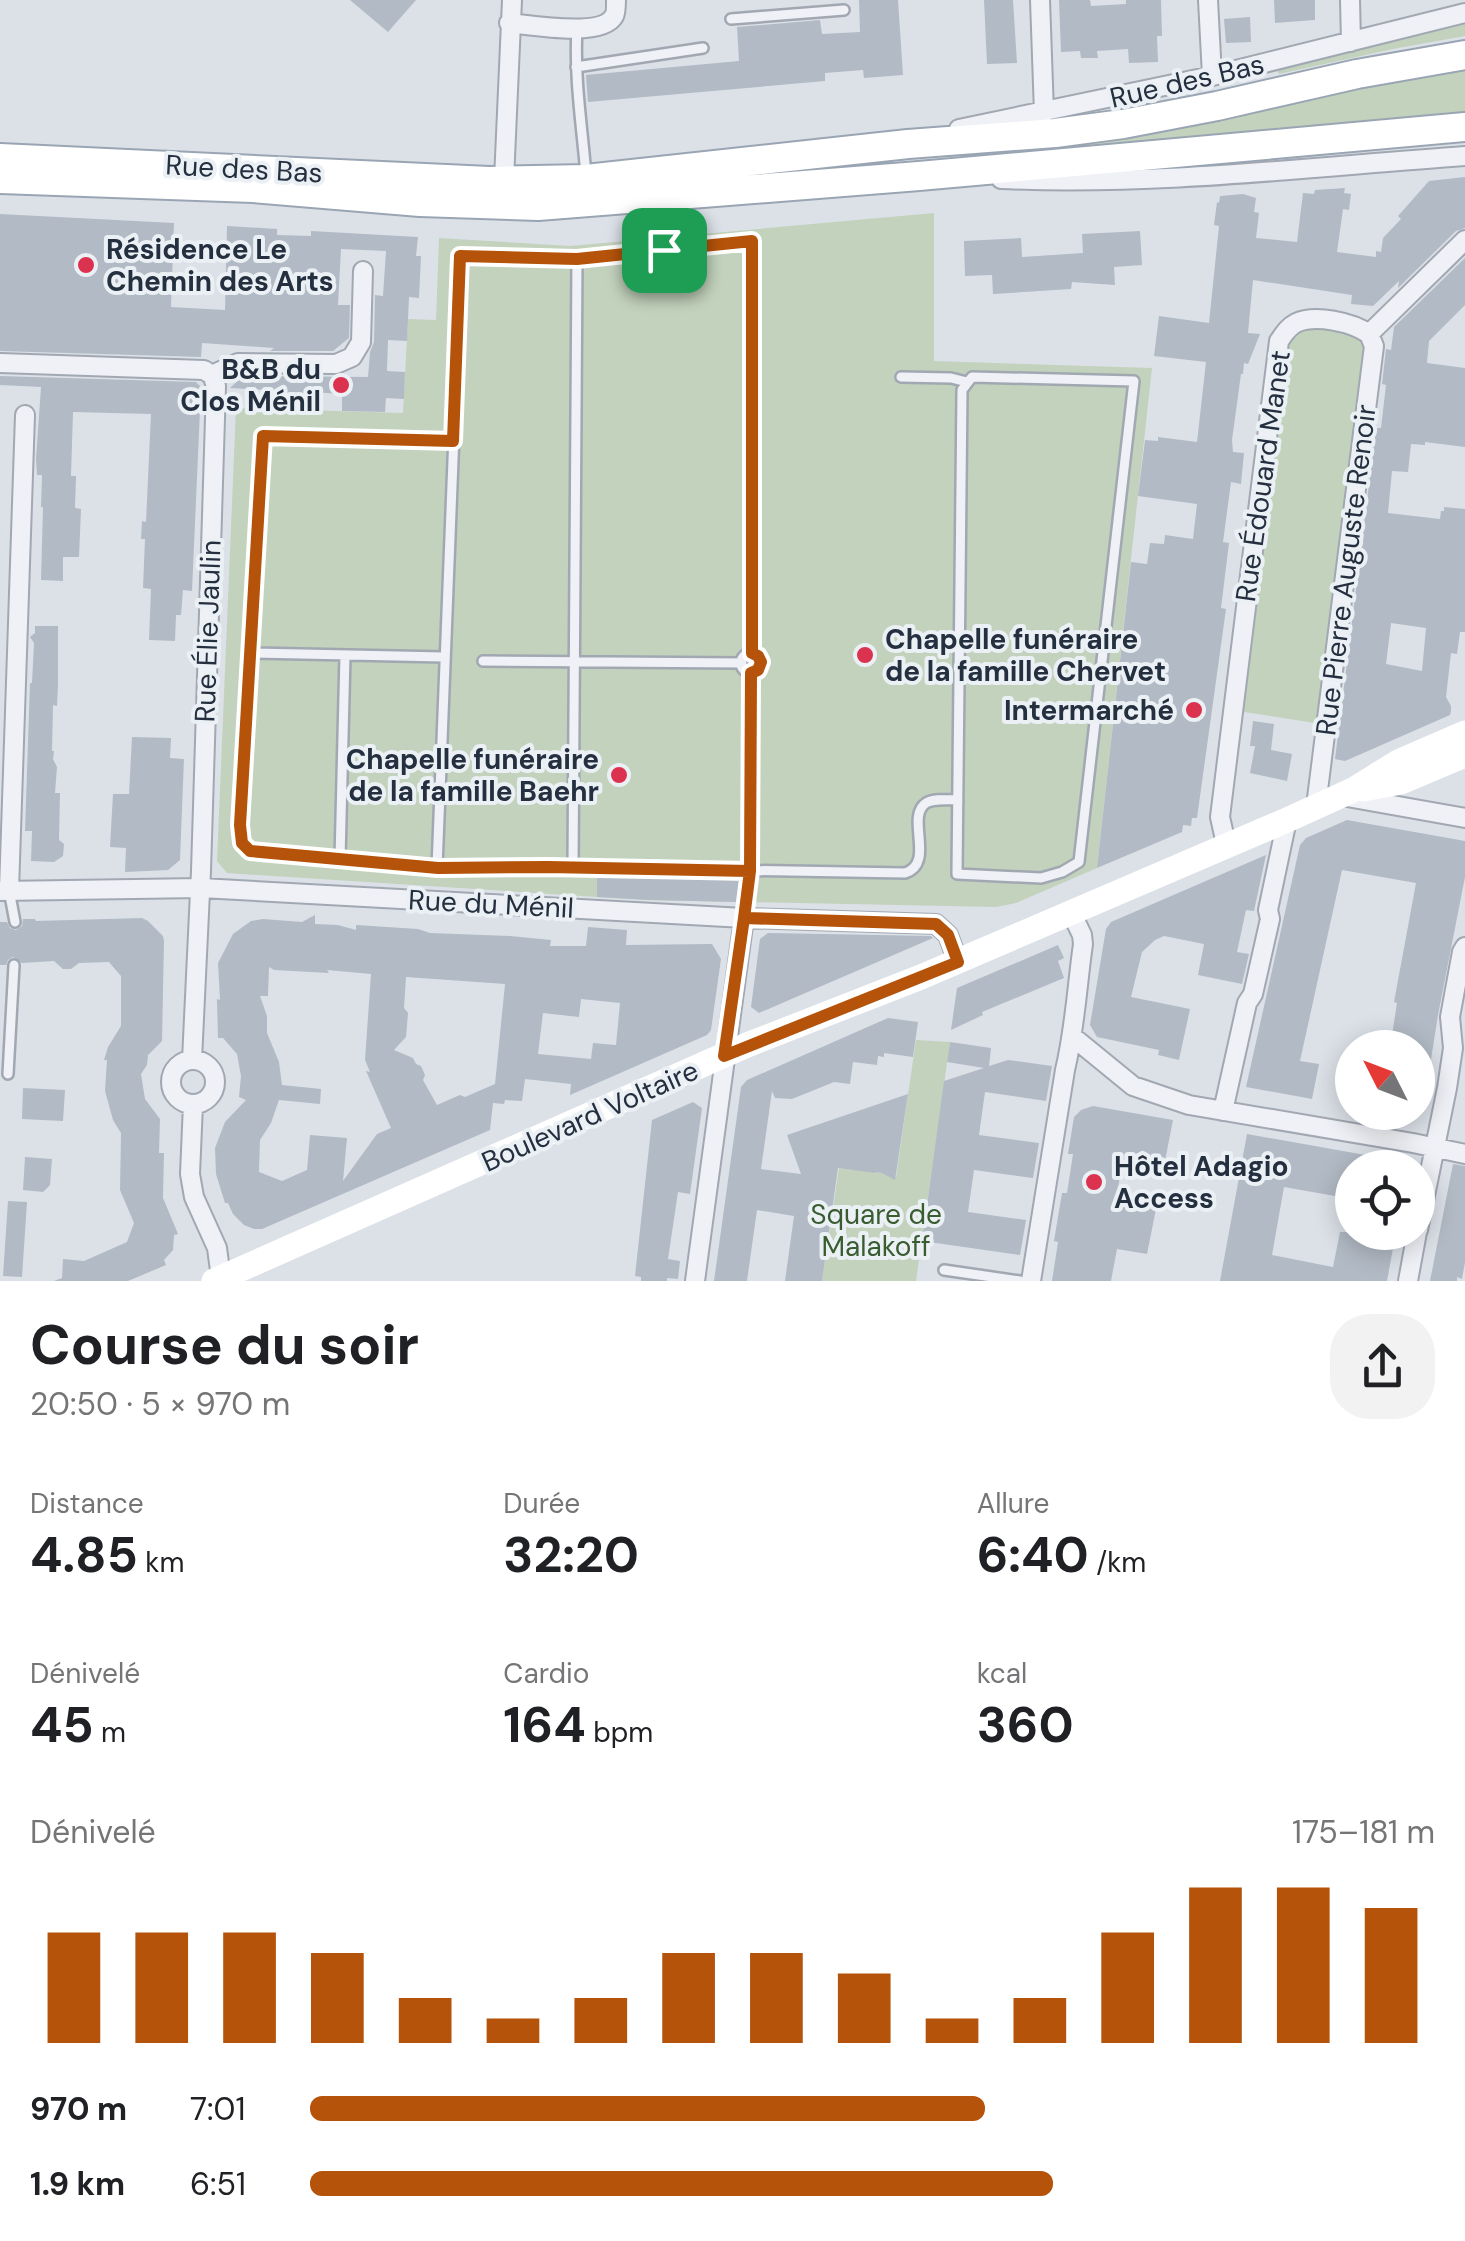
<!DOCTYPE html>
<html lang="fr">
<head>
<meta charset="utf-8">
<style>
  :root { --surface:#fff; --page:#f2f2f2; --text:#202124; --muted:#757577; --accent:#b45309 }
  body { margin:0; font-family:"DM Sans",sans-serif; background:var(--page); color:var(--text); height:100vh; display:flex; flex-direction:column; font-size:38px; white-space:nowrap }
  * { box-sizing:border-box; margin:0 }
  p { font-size:32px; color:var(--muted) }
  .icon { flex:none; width:55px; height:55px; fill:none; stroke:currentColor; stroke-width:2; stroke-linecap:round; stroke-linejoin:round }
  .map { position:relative; height:1281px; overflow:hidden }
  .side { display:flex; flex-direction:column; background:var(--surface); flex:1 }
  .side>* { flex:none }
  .needle { width:65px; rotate:312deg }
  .fabs { position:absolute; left:1335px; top:1030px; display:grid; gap:20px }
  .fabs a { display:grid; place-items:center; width:100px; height:100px; border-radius:50%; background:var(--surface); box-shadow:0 5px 25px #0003; font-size:50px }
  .pin { position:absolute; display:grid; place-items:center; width:85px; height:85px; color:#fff; margin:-42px; border-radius:20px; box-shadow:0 5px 15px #0006 }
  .round { display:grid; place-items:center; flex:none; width:105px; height:105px; border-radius:40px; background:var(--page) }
  .head { display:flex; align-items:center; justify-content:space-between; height:170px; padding:0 30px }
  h1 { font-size:55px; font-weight:700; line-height:75px }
  .metrics { display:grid; grid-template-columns:repeat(3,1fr); gap:15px; height:170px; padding:10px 30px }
  .metrics div { display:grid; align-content:center }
  .metrics b { font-size:50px; font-weight:700 }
  .metrics small { font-size:28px; font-weight:400 }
  .metrics p { font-size:28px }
  .chart { height:280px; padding:20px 30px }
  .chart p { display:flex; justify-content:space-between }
  .chart svg { width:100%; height:180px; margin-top:10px; stroke:var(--accent); stroke-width:6 }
  ul { padding:0 30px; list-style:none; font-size:32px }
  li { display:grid; grid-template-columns:160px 120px 1fr; align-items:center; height:75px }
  li i { height:25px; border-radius:12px; background:var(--accent) }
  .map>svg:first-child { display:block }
  .green { fill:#c2d2bc }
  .building { fill:#b2bac5; fill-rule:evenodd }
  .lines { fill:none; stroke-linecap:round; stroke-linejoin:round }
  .lane-casing { stroke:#a1a8b2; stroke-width:14 }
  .street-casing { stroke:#a1a8b2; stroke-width:22 }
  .primary-casing { stroke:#9aa5b4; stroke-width:32 }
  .lane { stroke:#eff1f6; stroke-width:9 }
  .street { stroke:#eff1f6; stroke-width:18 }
  .secondary { stroke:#fff; stroke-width:25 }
  .primary { stroke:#fff; stroke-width:28 }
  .route-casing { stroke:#fff; stroke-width:20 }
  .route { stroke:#b45309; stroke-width:12 }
  .poi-dot { fill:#db3250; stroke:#ebf0f5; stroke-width:4 }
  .labels { text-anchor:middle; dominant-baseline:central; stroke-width:8; stroke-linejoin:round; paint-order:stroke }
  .street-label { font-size:28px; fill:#242f3f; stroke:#ebf0f5 }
  .poi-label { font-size:28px; font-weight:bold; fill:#242f3f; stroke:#ebf0f5; text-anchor:start }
  .park-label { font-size:28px; fill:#395c30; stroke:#ebf0f5 }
</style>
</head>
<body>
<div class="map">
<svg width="1465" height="1281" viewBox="0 0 1465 1281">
  <rect width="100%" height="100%" fill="#dce1e8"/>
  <path class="green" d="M 1465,22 L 1465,36 L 1393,49 L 1279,74 L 1277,70 Z
    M 1465,64 L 1465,114 L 1044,153 L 1044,142 Z
    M 934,213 L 934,361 L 1152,368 L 1097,868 L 1016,903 L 996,907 L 644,900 L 227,873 L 217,861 L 236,408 L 403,413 L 408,319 L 436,320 L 439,238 L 570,246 Z
    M 1299,321 L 1369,334 L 1328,725 L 1231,710 L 1279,341 Z
    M 916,1040 L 950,1042 L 916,1281 L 822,1281 L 839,1168 L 854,1170 L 855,1167 L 873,1169 L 875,1174 L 881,1171 L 889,1176 L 896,1177 Z"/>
  <path class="building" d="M 350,0 L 416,0 L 388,32 Z
    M 859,0 L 898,0 L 903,75 L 864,78 L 863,70 L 825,73 L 825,81 L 588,102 L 586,75 L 739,61 L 737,27 L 820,20 L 822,34 L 860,32 Z
    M 984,0 L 1013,0 L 1017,63 L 987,64 Z
    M 1059,0 L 1090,0 L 1091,6 L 1126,4 L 1126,0 L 1161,0 L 1162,36 L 1157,36 L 1158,62 L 1129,63 L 1128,49 L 1097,51 L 1098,58 L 1081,58 L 1080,51 L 1061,52 Z
    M 1274,0 L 1315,0 L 1315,20 L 1275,23 Z
    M 1250,17 L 1251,42 L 1226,43 L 1224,19 Z
    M 1465,177 L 1465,228 L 1456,231 L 1398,288 L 1399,281 L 1373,306 L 1351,304 L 1352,295 L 1253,280 L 1248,333 L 1260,334 L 1248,364 L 1244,363 L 1243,374 L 1241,374 L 1232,440 L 1233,452 L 1244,453 L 1241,484 L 1231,482 L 1223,542 L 1229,543 L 1221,608 L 1226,609 L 1197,818 L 1192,818 L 1191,826 L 1183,825 L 1182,832 L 1097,868 L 1131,562 L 1147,564 L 1150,543 L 1164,544 L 1165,535 L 1193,539 L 1197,504 L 1138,496 L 1145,440 L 1158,441 L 1158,437 L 1197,442 L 1206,362 L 1154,356 L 1159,316 L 1209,323 L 1219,226 L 1214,225 L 1217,202 L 1219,203 L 1220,196 L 1243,194 L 1256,198 L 1254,212 L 1259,213 L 1256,238 L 1297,242 L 1303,193 L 1314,194 L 1315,190 L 1345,188 L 1344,193 L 1351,194 L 1349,210 L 1343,209 L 1337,252 L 1376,257 L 1376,251 L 1381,252 L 1383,238 L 1401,219 L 1398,216 L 1429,181 Z
    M 0,214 L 174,223 L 171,307 L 225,310 L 227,226 L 277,229 L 277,235 L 311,236 L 311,231 L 418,237 L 416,256 L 421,256 L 419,298 L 409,297 L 407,341 L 388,340 L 387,371 L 405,372 L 404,399 L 386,398 L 385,412 L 342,411 L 342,394 L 310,392 L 309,410 L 282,409 L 283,391 L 230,388 L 243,376 L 368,377 L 370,352 L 374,342 L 375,295 L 383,296 L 386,251 L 341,249 L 338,305 L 350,305 L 349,338 L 333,351 L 270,351 L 274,348 L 202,343 L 201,357 L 0,351 Z
    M 1140,231 L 1142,265 L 1114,267 L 1115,285 L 1072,282 L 1071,289 L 993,294 L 992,275 L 965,276 L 964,241 L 1021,238 L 1022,257 L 1083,253 L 1082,234 Z
    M 1465,258 L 1465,305 L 1429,341 L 1427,363 L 1465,368 L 1465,447 L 1425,442 L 1425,445 L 1411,444 L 1408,472 L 1392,471 L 1388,513 L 1440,519 L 1441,511 L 1444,511 L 1444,507 L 1465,509 L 1465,632 L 1460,632 L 1457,654 L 1451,653 L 1446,697 L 1451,706 L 1451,711 L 1450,715 L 1345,761 L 1335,759 L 1376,428 L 1381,428 L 1386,385 L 1382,384 L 1386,349 L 1391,350 L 1394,327 ZM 1391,623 L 1426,628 L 1422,671 L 1386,664 Z
    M 0,376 L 196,382 L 201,387 L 192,591 L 183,590 L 181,615 L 176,615 L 175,641 L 149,640 L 151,589 L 143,588 L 145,539 L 141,539 L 142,521 L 146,522 L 151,414 L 73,412 L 71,476 L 76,476 L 75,508 L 81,509 L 79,557 L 63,557 L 63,581 L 41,580 L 43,507 L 41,507 L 42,475 L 37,475 L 36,459 L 41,387 L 0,385 Z
    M 35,626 L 58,626 L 58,684 L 57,706 L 53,705 L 52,751 L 54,751 L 53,759 L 57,767 L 55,793 L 60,793 L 59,840 L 64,844 L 63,856 L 54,862 L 31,861 L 32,831 L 25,831 L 30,683 L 32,683 L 34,643 L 30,637 L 35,633 Z
    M 1253,721 L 1274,724 L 1271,750 L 1292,754 L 1287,781 L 1250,773 L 1255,746 L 1250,746 Z
    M 132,737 L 171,738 L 170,758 L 184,759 L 180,860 L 168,870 L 125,872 L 126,848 L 110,847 L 113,794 L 129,794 Z
    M 1347,820 L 1465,841 L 1465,877 L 1438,1015 L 1426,1091 L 1418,1090 L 1418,1048 L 1390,1048 L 1397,1003 L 1394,1002 L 1416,883 L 1342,870 L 1300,1061 L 1319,1064 L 1312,1099 L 1246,1087 L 1300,845 L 1306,838 Z
    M 1266,855 L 1254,911 L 1246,910 L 1237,952 L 1249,954 L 1242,984 L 1198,975 L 1204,944 L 1164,936 L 1155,940 L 1142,952 L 1131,997 L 1190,1009 L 1179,1060 L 1158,1055 L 1159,1050 L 1097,1037 L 1090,1025 L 1106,929 L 1111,922 Z
    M 597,876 L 736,878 L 741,880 L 738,902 L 650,900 L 597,897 Z
    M 315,915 L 315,924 L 338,925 L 356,930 L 356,925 L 418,929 L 430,933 L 510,936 L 551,940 L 550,946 L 586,946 L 588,927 L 627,930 L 626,945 L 712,944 L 721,959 L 711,1030 L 707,1035 L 570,1095 L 571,1084 L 525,1079 L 522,1101 L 505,1100 L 504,1104 L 493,1103 L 490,1130 L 262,1229 L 254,1229 L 244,1225 L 233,1214 L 228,1203 L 225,1203 L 216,1174 L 215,1148 L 225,1122 L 246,1100 L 239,1097 L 241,1076 L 237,1054 L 223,1038 L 218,1038 L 217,999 L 220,1000 L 218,963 L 233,934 L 251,921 L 263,919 L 302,922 ZM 269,967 L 274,970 L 329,973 L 327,970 L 371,974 L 365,1060 L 370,1072 L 366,1071 L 391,1128 L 377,1134 L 343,1181 L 347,1138 L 310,1135 L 307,1170 L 282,1181 L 259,1172 L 260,1140 L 271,1123 L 279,1100 L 320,1104 L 321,1089 L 282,1085 L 279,1062 L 267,1033 L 267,1016 L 260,996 L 268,996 ZM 406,977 L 505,984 L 495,1084 L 465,1097 L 460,1095 L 437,1105 L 423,1080 L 425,1075 L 421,1066 L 416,1064 L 413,1058 L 394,1050 L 406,1037 L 408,1013 L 404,1008 ZM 581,999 L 620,1003 L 616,1045 L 593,1043 L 591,1059 L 538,1054 L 543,1013 L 579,1017 Z
    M 142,918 L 148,921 L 163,936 L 164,941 L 162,1041 L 148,1055 L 147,1065 L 141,1074 L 145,1099 L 160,1119 L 159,1153 L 164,1153 L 163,1198 L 178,1234 L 174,1235 L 173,1250 L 164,1260 L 166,1265 L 128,1281 L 54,1281 L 62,1278 L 63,1259 L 84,1261 L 127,1242 L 134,1223 L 120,1190 L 121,1133 L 113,1120 L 105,1091 L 107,1060 L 104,1060 L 108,1047 L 121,1026 L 121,976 L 109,962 L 79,963 L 71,969 L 63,969 L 54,961 L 22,963 L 13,957 L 8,960 L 6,965 L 0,965 L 0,922 L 7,922 L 10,928 L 16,930 L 22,926 L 23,919 L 35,919 L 36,921 Z
    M 768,933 L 931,936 L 933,938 L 759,1013 L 751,1007 L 760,939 Z
    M 1058,945 L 1064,958 L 1058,961 L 1064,978 L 982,1012 L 983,1015 L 951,1030 L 957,988 Z
    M 888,1018 L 918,1022 L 913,1057 L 884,1053 L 884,1057 L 878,1056 L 877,1065 L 853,1062 L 850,1084 L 834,1082 L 792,1099 L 775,1098 L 772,1091 L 761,1169 L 801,1174 L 787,1135 L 908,1094 L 895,1180 L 880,1172 L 875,1173 L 838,1168 L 822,1281 L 785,1281 L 794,1216 L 757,1210 L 747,1281 L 714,1281 L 741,1087 L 747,1080 Z
    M 950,1042 L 991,1048 L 989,1066 L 1008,1060 L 1052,1066 L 1046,1101 L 985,1092 L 979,1135 L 1039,1143 L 1033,1178 L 974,1170 L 968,1212 L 1026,1220 L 1020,1255 L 922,1241 L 944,1081 L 984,1068 L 947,1062 Z
    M 23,1088 L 65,1090 L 63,1121 L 22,1119 Z
    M 693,1102 L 702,1108 L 690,1194 L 678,1192 L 668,1259 L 680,1261 L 678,1279 L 667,1278 L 667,1281 L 641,1281 L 641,1277 L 635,1276 L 652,1120 Z
    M 1093,1106 L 1173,1120 L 1164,1166 L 1129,1160 L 1127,1171 L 1121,1170 L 1116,1201 L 1156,1209 L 1147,1254 L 1117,1249 L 1111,1281 L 1052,1281 L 1058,1242 L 1054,1241 L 1062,1193 L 1067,1193 L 1073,1154 L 1068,1154 L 1074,1117 L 1081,1110 Z
    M 1247,1134 L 1388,1159 L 1388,1168 L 1352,1168 L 1352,1199 L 1284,1187 L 1272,1255 L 1333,1267 L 1340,1232 L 1396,1232 L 1387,1281 L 1220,1281 Z
    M 25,1157 L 52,1159 L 50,1185 L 43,1192 L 23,1190 Z
    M 1453,1164 L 1465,1166 L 1465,1262 L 1462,1279 L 1457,1277 L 1457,1281 L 1430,1281 Z
    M 8,1201 L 27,1202 L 22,1277 L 3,1276 Z"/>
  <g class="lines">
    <defs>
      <path id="lane" d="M 731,19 L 844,10
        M 577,28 C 574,78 582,126 586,175
        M 576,67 L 703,48
        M 901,377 L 951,378 L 967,382
        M 972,377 L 1134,381 L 1079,862 L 1062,872 L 1041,878 L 957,874 L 962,390 Z
        M 453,441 L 263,436 L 239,825 L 242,843 L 250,851 L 437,868 L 548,867 L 905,873 C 936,863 905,817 926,803 C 934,798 949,800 958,800
        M 250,653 L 444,657
        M741 663a10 10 0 1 1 20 0a10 10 0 1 1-20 0Z
        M 483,661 L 742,663
        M 340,859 L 345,655
        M 437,868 L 461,256 L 577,259 L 752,241 L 752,653
        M 573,868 L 577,259
        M 9,890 L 15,922
        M 744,918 L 750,871 L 751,673
        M 8,1074 L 14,965
        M 944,1270 L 1020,1281"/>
      <path id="street" d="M 1040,0 L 1044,113
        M 1208,0 L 1212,76
        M 1350,0 L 1351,42
        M 509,23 C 531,25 602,38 614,16 C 616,13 616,4 616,0
        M 959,129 L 1212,76 L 1465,13
        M 1001,179 C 1155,186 1311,167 1465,156
        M 504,180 L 512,0
        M 0,363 L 204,370 L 212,375 L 238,363 L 336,364 L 352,357 L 361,342 L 363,271
        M 1347,797 L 1465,818
        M 1316,806 L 1374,346 L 1369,334
        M 1226,844 L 1220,817 L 1279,341 C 1284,334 1288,327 1296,323 C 1315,314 1352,322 1369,334 L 1465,240
        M 9,890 L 25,415
        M 0,891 L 201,888 L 744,918 L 936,924 L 948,935 L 958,962
        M 1073,1037 L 1133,1086 L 1189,1105 L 1413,1143 L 1465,1154
        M171 1082a22 22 0 1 1 44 0a22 22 0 1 1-44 0Z
        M 192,1060 L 201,871 L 216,386 L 212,375
        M 193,1104 L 190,1174 L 194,1197 L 217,1248 L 221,1278
        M 1223,1111 L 1247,1003 L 1253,994 L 1270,919 L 1268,910 L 1287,820
        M 1418,1230 L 1447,1088 L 1453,1048 L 1450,1017 L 1462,952 L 1465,947
        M 695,1281 L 744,918
        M 1031,1281 L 1065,1070 C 1075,1029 1077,986 1083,944 L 1082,935 L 1071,912
        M 1408,1281 L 1417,1232"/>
      <path id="primary" d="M 0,158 L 489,181 L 586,179 L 908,144 L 1055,133 L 1123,124 L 1217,106 L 1357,74 L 1465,55
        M 0,179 L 253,188 L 420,202 L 538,206 L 919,176 L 1465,127"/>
    </defs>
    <use href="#lane" class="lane-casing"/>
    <use href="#street" class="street-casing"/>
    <use href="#primary" class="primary-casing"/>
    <use href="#lane" class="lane"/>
    <use href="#street" class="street"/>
    <path class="secondary" d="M 1363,789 L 1401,782 L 1465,755
      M 214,1281 L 747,1045 L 921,977 L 1287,820 L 1353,790 L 1398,762 L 1465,733"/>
    <use href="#primary" class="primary"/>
  </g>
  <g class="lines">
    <defs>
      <path id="route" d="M 664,250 L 577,259 L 460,256 L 453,441 L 263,436 L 240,825 L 242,843 L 250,851 L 438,868 L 548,867 L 750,871 L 744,918 L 724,1056 L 958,962 L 948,935 L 936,924 L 744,918 L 750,871 L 751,673 L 758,670 L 761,662 L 758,656 L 752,653 L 752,241 L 664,250"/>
    </defs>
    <use href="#route" class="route-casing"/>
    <use href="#route" class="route"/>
  </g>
  <g class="poi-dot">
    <circle cx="86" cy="265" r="10"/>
    <circle cx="341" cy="385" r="10"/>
    <circle cx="865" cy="655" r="10"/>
    <circle cx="1194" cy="710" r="10"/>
    <circle cx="619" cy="775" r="10"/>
    <circle cx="1094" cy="1182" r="10"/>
  </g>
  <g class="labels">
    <g class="street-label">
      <text transform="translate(1187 81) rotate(-13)">Rue des Bas</text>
      <text transform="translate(244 169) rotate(3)">Rue des Bas</text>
      <text transform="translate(1263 476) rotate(-82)">Rue Édouard Manet</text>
      <text transform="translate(1346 570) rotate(-83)">Rue Pierre Auguste Renoir</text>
      <text transform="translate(208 631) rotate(-88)">Rue Élie Jaulin</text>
      <text transform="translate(491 904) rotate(3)">Rue du Ménil</text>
      <text transform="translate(590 1116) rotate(-24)">Boulevard Voltaire</text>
    </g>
    <g class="poi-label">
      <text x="106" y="249">Résidence Le<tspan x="106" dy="32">Chemin des Arts</tspan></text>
      <text x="321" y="369" text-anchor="end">B&amp;B du<tspan x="321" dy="32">Clos Ménil</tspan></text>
      <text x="885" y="639">Chapelle funéraire<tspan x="885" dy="32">de la famille Chervet</tspan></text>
      <text x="1174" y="710" text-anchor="end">Intermarché</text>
      <text x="599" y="759" text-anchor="end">Chapelle funéraire<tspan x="599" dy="32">de la famille Baehr</tspan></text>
      <text x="1114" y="1166">Hôtel Adagio<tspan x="1114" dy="32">Access</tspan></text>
    </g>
    <g class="park-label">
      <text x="876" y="1214">Square de<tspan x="876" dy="32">Malakoff</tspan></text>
    </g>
  </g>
</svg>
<div class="fabs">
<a><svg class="needle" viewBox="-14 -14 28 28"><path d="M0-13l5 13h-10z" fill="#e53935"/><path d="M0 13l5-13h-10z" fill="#757577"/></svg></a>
<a><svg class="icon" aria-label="locate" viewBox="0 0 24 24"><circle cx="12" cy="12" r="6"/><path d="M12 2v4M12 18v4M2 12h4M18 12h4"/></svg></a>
</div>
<div class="pin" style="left:664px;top:250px;background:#1e9e55"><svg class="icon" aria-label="arrive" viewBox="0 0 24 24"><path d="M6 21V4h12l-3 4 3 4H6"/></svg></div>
</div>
<section class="side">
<div class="head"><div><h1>Course du soir</h1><p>20:50 · 5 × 970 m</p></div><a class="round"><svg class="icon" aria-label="share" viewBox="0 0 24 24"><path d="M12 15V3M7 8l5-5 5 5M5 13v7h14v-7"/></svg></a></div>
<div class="metrics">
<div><p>Distance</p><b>4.85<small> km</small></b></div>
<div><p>Durée</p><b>32:20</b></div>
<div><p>Allure</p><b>6:40<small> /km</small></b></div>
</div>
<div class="metrics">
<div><p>Dénivelé</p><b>45<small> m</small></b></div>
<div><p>Cardio</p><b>164<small> bpm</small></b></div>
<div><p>kcal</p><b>360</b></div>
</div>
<div class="chart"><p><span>Dénivelé</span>175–181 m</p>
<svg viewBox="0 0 160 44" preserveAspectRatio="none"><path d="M5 44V17M15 44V17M25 44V17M35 44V22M45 44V33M55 44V38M65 44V33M75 44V22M85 44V22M95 44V27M105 44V38M115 44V33M125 44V17M135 44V6M145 44V6M155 44V11"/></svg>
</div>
<ul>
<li><b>970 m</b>7:01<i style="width:60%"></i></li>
<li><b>1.9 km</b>6:51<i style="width:66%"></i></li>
</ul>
</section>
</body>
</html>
